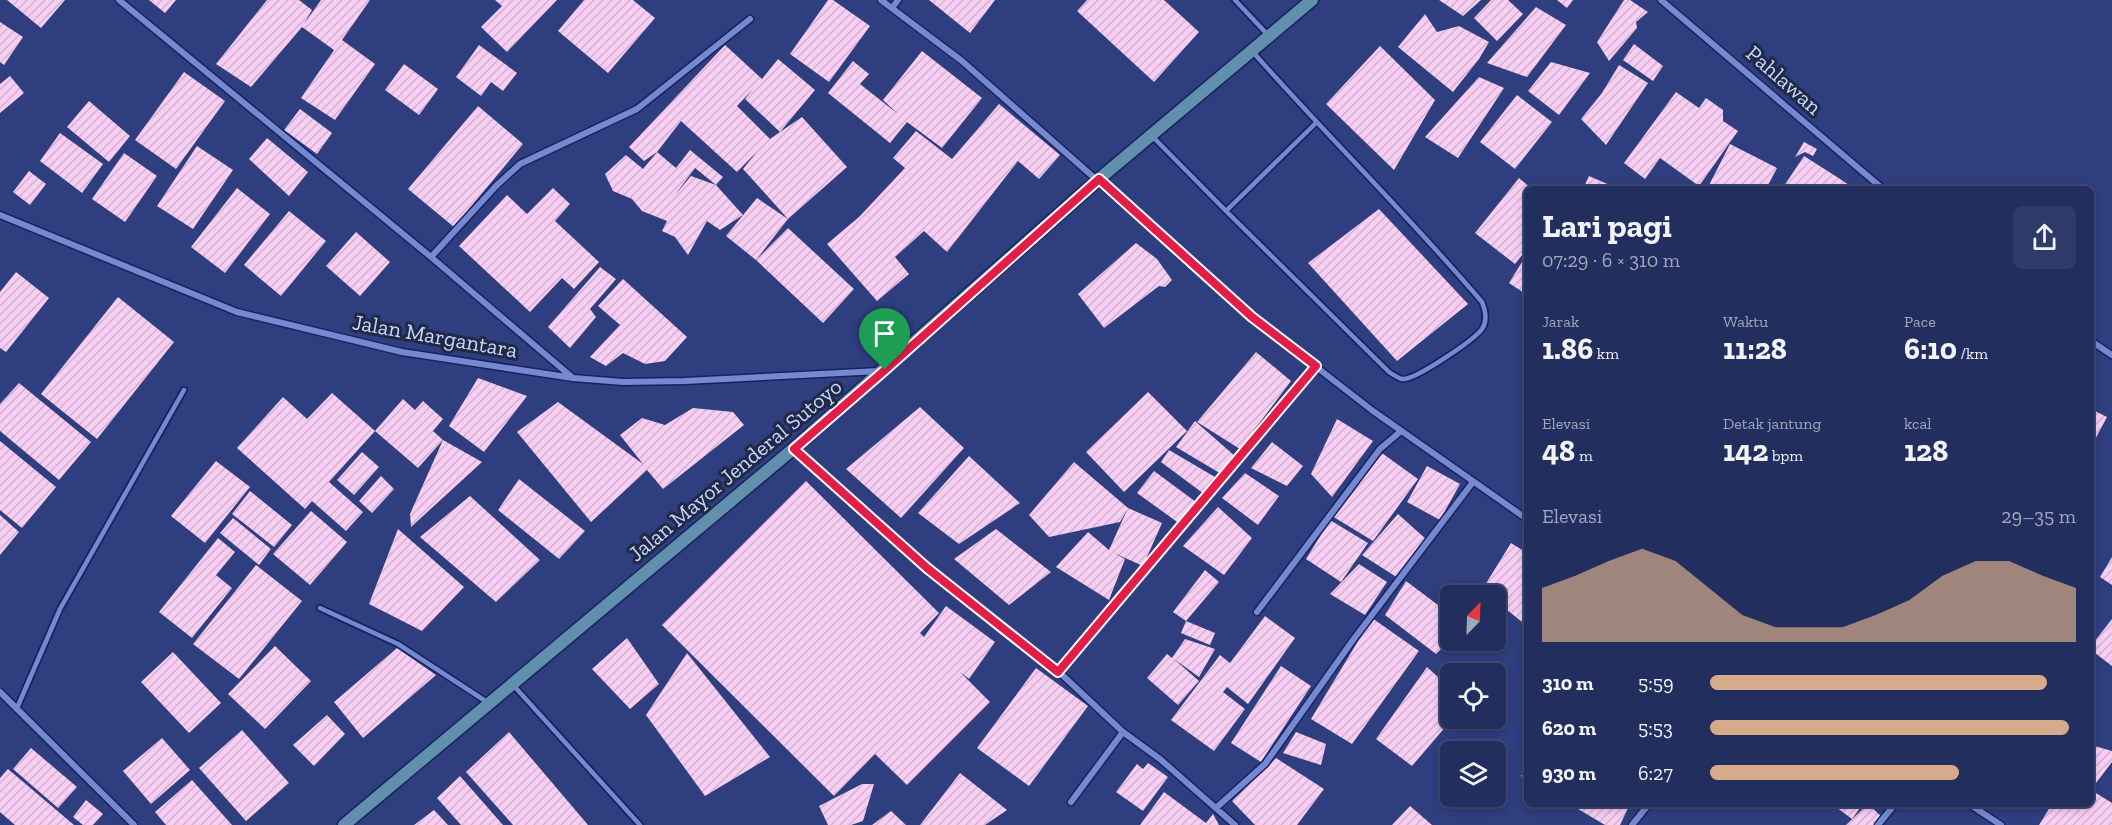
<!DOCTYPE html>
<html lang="id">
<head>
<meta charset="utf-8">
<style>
  :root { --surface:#222e5e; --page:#2e3a67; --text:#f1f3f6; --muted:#a2a8bc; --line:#3f4a73; --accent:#d6ab8b }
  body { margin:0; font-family:"Zilla Slab",serif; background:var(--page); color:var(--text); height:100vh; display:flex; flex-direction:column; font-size:22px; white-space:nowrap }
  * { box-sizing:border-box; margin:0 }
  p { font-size:20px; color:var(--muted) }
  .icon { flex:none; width:33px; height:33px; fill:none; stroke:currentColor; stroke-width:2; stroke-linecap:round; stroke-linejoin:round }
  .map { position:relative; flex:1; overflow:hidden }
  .drawer { position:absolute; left:1524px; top:186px; width:570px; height:621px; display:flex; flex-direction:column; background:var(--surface); border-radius:9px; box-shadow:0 3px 9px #0003,0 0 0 2px var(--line) }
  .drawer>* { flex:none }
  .needle { width:39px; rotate:23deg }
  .buttons { position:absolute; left:1440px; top:585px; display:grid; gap:12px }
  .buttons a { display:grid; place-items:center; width:66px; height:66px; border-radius:9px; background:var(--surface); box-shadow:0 3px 9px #0003,0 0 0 2px var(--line); font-size:30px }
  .pin { position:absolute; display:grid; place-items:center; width:51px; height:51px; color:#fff; margin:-62px -26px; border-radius:50% 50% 50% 0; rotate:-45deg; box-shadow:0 0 6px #0007 }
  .pin .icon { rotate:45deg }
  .round { display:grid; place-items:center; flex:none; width:63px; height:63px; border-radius:9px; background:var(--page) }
  .headline { display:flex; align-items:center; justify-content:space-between; height:102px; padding:0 18px }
  h1 { font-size:33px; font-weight:800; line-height:45px }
  .metrics { display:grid; grid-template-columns:repeat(3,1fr); gap:9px; height:102px; padding:6px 18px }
  .metrics div { display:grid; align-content:center }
  .metrics b { font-size:30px; font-weight:800 }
  .metrics small { font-size:16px; font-weight:400 }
  .metrics p { font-size:16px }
  .chart { height:168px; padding:12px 18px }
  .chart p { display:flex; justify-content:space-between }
  .chart svg { width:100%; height:108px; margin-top:6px; fill:var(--accent); opacity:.7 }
  ul { padding:0 18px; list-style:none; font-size:20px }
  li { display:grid; grid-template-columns:96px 72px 1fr; align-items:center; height:45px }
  li i { height:15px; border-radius:8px; background:var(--accent) }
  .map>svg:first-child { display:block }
  .building { fill:url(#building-hatch); fill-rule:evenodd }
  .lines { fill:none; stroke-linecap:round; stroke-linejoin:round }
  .lane-casing { stroke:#182260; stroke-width:8 }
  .street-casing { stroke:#182260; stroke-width:9 }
  .secondary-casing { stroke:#182260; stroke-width:15 }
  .lane { stroke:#7489d0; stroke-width:4.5 }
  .street { stroke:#7489d0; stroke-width:6 }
  .secondary { stroke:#6090ab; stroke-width:12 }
  .route-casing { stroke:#fff; stroke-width:12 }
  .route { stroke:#e11d48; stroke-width:8 }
  .labels { text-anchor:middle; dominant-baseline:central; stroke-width:6; stroke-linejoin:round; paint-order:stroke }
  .street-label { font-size:22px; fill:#cad7fe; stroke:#202946 }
</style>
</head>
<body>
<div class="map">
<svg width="2112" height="825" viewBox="0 0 2112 825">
  <defs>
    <pattern id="building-hatch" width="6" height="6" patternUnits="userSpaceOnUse" patternTransform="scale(1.5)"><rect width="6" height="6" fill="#f7cef2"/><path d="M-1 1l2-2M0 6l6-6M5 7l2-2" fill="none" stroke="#d2b2d1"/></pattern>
  </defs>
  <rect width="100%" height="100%" fill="#2e3e7e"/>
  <path class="building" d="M 7,0 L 65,0 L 41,28 Z
    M 149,0 L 176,0 L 165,13 Z
    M 267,0 L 299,0 L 312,10 L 304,24 L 321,0 L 370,0 L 342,40 L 375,64 L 335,120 L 301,98 L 334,50 L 302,27 L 251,87 L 216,64 Z
    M 495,0 L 557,0 L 507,52 L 481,27 L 502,6 Z
    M 584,0 L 633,0 L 655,18 L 608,73 L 558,31 Z
    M 828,0 L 833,0 L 870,26 L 829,82 L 790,54 Z
    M 929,0 L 995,0 L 970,33 Z
    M 1087,0 L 1164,0 L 1199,32 L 1154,82 L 1077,11 Z
    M 1439,0 L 1481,0 L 1463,16 Z
    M 1491,0 L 1508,0 L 1523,14 L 1497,41 L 1474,18 Z
    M 1557,0 L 1573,0 L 1567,8 Z
    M 1624,0 L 1630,0 L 1648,12 L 1636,22 L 1637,28 L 1609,61 L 1597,42 Z
    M 1536,7 L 1566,25 L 1527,77 L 1487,63 Z
    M 1425,14 L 1437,32 L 1459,26 L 1489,42 L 1479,59 L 1453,92 L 1398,47 Z
    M 0,22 L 23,37 L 4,65 L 0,62 Z
    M 1634,44 L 1663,66 L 1653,81 L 1623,60 Z
    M 479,45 L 517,73 L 503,91 L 491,82 L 481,96 L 456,77 Z
    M 725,45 L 762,79 L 778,59 L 815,90 L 780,132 L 802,117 L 847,167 L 788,219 L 756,260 L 726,236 L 757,198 L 788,219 L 743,169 L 757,152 L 737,172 L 681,121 L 657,152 L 676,168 L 690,150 L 723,177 L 716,185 L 695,168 L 675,195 L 691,176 L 716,185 L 743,215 L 720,230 L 707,221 L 688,255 L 675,237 L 662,231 L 667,221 L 642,211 L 632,199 L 613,191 L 605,174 L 626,155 L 643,169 L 657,152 L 644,161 L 629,147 ZM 753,89 L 745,99 L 780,132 L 770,139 L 737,106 Z
    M 1380,46 L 1435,100 L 1394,170 L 1326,104 Z
    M 922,51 L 982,98 L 942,148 L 907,122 L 890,143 L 828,93 L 853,61 L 869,74 L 860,84 L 898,114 L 883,100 Z
    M 1551,62 L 1590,73 L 1559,115 L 1528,91 Z
    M 404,64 L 438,89 L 419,115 L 385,90 Z
    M 1619,65 L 1648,83 L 1606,145 L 1581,119 L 1602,93 Z
    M 184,72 L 225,101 L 176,169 L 135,140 Z
    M 10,76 L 24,93 L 0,113 L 0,84 Z
    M 1479,77 L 1504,88 L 1458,158 L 1425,137 Z
    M 1676,92 L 1699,108 L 1706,98 L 1723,110 L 1723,121 L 1738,131 L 1699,186 L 1660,158 L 1645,179 L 1624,163 Z
    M 1517,95 L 1552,122 L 1515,169 L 1480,142 Z
    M 89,101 L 130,136 L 109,162 L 67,127 Z
    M 999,104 L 1060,155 L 1039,179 L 1018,161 L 947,252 L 924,231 L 895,257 L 909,274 L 877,301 L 827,244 L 859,217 L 905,168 L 893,158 L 916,131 L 952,159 Z
    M 478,106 L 523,144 L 454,227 L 408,189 Z
    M 300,109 L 332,133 L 317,154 L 284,130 Z
    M 60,133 L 103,164 L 82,193 L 40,161 Z
    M 267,138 L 308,172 L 289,196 L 249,159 Z
    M 1804,142 L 1817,149 L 1813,156 L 1805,152 L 1795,157 Z
    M 1730,144 L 1777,168 L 1766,189 L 1707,189 Z
    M 197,146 L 233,170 L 193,229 L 157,206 Z
    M 124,153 L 157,176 L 125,222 L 92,199 Z
    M 1804,156 L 1837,177 L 1855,189 L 1782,189 Z
    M 29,171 L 46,184 L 30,205 L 13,192 Z
    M 1589,176 L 1619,189 L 1583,189 Z
    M 1519,178 L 1532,189 L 1527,189 L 1527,249 L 1515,264 L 1475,233 Z
    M 237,188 L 270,214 L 225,273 L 191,247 Z
    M 553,188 L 570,204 L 555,221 L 599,262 L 574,289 L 562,278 L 530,312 L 459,246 L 507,195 L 527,214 Z
    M 1379,209 L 1468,304 L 1397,361 L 1308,263 Z
    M 289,211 L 326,241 L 281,296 L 244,265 Z
    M 788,228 L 854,289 L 823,323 L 756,260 Z
    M 356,232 L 390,262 L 360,296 L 326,266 Z
    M 1136,243 L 1157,259 L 1172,280 L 1165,287 L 1159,286 L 1104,328 L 1078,294 Z
    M 1527,254 L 1527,295 L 1509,283 Z
    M 600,267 L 616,279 L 590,309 L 596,317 L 570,348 L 548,327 Z
    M 16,272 L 49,298 L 6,352 L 0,348 L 0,292 Z
    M 623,279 L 687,337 L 665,361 L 645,364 L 623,353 L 606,366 L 590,357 L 620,325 L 598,306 Z
    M 118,297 L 174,342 L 97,439 L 41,394 Z
    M 1256,352 L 1291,381 L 1240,449 L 1197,422 Z
    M 478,378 L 527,396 L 484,452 L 449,426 Z
    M 19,383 L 91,442 L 59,480 L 0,431 L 0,404 Z
    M 1148,392 L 1187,431 L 1124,492 L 1086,452 Z
    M 332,393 L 375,431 L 403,399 L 415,410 L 423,401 L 443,419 L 433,431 L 443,440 L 418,468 L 375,431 L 329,482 L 363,512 L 346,531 L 312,501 L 305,509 L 237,448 L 283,397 L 307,419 Z
    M 558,402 L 643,464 L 620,435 L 642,418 L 665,425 L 693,408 L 733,412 L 744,425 L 663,489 L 647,470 L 591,522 L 517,432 Z
    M 920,407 L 964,448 L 901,518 L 846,469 Z
    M 2091,409 L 2107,417 L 2091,447 Z
    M 1337,419 L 1373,441 L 1332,497 L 1311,474 Z
    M 1195,421 L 1236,457 L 1223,475 L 1176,447 Z
    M 443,440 L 482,462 L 411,527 L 410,514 Z
    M 0,441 L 56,487 L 22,528 L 0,510 Z
    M 1272,442 L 1303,466 L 1287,486 L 1251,468 Z
    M 1169,450 L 1215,477 L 1204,494 L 1161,462 Z
    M 1379,451 L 1418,479 L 1373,541 L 1332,516 Z
    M 362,452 L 379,467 L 354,495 L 337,480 Z
    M 969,456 L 1020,503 L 959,544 L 918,513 Z
    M 216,461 L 250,487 L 205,543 L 171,516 Z
    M 1074,462 L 1128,508 L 1162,523 L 1143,566 L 1114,553 L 1125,559 L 1109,600 L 1056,567 L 1088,532 L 1109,550 L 1127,510 L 1120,522 L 1049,537 L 1029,515 Z
    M 1427,466 L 1460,484 L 1440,520 L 1407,502 Z
    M 1154,471 L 1196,502 L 1180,524 L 1137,493 Z
    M 1245,473 L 1279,496 L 1258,525 L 1222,498 Z
    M 381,476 L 394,489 L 372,513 L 359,501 Z
    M 519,479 L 585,531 L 559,559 L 498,510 Z
    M 806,481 L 939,613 L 920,633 L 924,637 L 946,606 L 995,642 L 969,679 L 960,672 L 990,702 L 907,785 L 875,754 L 834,796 L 662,625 Z
    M 250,491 L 292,525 L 274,547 L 232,514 Z
    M 470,496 L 540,560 L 496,602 L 420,537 Z
    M 1218,507 L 1252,538 L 1224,575 L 1183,546 Z
    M 311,511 L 347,542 L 310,585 L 273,554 Z
    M 1398,514 L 1427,540 L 1398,578 L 1362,555 Z
    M 0,515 L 19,532 L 0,555 Z
    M 233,518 L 271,549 L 259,565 L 220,533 Z
    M 1330,520 L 1368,543 L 1341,582 L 1306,559 Z
    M 398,529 L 464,587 L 422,631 L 369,604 Z
    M 996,529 L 1051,572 L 1009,605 L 954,559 Z
    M 218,538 L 235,552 L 216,575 L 232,588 L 192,638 L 159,612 Z
    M 1511,543 L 1527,553 L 1527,626 L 1496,601 L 1496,596 L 1489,596 L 1482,590 Z
    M 2112,557 L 2112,585 L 2100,577 Z
    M 1359,564 L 1387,582 L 1365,615 L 1330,594 Z
    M 256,565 L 302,601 L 239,679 L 193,644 Z
    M 1205,570 L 1219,582 L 1186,621 L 1173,612 Z
    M 1406,581 L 1450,614 L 1450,640 L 1436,654 L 1385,615 Z
    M 1265,616 L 1295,638 L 1248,704 L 1227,687 L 1223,692 L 1245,709 L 1214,751 L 1171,720 L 1220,655 L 1230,663 Z
    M 1372,618 L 1419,651 L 1352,744 L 1311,719 Z
    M 2112,619 L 2112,666 L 2091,650 L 2091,646 Z
    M 1186,621 L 1215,633 L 1210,645 L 1181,633 Z
    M 627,638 L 659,684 L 630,709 L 592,669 Z
    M 1185,639 L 1215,649 L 1199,677 L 1174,659 L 1199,681 L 1178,705 L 1147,678 L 1167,654 L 1172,658 Z
    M 275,646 L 311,681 L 265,729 L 228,694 Z
    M 397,648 L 436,675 L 363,738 L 334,702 Z
    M 173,652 L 221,703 L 189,733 L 141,682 Z
    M 687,653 L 770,757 L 705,796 L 646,715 Z
    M 1281,666 L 1311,686 L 1261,762 L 1231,743 Z
    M 1427,667 L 1450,688 L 1450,718 L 1453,718 L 1412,766 L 1376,739 Z
    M 1036,668 L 1088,706 L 1029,786 L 977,748 Z
    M 327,715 L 345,734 L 314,766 L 293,745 Z
    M 242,730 L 289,783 L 246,821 L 199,768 Z
    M 509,732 L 588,825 L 513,825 L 466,772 Z
    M 1296,732 L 1326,744 L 1321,765 L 1283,753 Z
    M 162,738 L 190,770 L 151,804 L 123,771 Z
    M 2091,745 L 2112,751 L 2112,762 L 2096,783 L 2091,779 Z
    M 31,748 L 77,787 L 58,808 L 13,769 Z
    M 1276,758 L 1324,789 L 1297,825 L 1255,825 L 1232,801 Z
    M 1148,763 L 1168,777 L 1143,811 L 1116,792 L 1137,764 L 1143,769 Z
    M 1527,768 L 1527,780 L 1521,776 Z
    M 8,769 L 74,825 L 15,825 L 0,812 L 0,778 Z
    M 960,773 L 1007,810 L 985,825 L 920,825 Z
    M 460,776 L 503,825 L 461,825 L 437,798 Z
    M 192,780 L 232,825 L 166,825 L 155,812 Z
    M 862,784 L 874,784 L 863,821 L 851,825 L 828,825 L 819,806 Z
    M 2091,790 L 2112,803 L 2112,825 L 2039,825 L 2052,804 L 2091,804 Z
    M 1164,792 L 1206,823 L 1213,814 L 1219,825 L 1140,825 Z
    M 86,800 L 103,814 L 93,825 L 83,825 L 73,817 Z
    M 1574,804 L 1630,804 L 1620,825 L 1605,825 L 1573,806 Z
    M 1832,804 L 1863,804 L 1852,819 Z
    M 1868,804 L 1883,818 L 1875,825 L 1846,825 Z
    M 1410,806 L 1432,825 L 1392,825 Z
    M 434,810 L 448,825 L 414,825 Z
    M 891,811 L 906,825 L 872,825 Z"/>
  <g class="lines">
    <defs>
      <path id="lane" d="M 1235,0 L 1267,34
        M 1252,51 C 1327,136 1408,215 1482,302 C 1485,310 1488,320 1482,329 C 1474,340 1414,381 1402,379 C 1398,378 1392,374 1389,372 L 1226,211 L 1317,122
        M 1153,137 L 1226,211
        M 320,608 L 398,644 L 487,702
        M 514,686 L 640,825
        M 17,708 L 60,609 L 184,390"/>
      <path id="street" d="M 119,0 L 431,257 L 573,378
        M 881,0 L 962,61 L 1252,317 L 1373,411 L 1527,519
        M 1661,0 L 1883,189
        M 892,8 L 898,0
        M 0,215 L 237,312 L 402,352 L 573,378 L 623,382 L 685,381 L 879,371
        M 431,257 L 496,186 L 520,164 L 637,109 L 750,19
        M 2091,341 L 2112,355
        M 793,449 L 927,568 L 1058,671 L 1123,732 L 1160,759 L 1235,825
        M 1257,612 L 1380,449 L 1401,431
        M 1058,671 L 1315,366
        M 0,692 L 134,825
        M 1071,802 L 1123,732
        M 1969,804 L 2001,825
        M 1216,808 L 1265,764 L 1353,640 L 1473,482
        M 1632,825 L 1649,804
        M 1878,825 L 1895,804"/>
      <path id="secondary" d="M 344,825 L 793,449 L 1099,179 L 1312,0"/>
    </defs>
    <use href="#lane" class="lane-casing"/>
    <use href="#street" class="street-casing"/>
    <use href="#secondary" class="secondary-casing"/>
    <use href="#lane" class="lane"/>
    <use href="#street" class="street"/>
    <use href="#secondary" class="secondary"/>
  </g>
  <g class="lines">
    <defs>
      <path id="route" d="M 1099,179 L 1252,317 L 1316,366 L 1058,672 L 927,568 L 794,449 L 885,370 Z"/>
    </defs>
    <use href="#route" class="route-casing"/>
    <use href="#route" class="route"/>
  </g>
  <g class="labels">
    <g class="street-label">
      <text transform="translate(1784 80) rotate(41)">Pahlawan</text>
      <text transform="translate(435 336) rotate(10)">Jalan Margantara</text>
      <text transform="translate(735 470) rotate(-40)">Jalan Mayor Jenderal Sutoyo</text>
    </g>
  </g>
</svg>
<div class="buttons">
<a><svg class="needle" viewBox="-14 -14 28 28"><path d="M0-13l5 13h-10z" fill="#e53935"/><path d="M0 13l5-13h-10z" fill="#a2a8bc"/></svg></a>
<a><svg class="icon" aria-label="locate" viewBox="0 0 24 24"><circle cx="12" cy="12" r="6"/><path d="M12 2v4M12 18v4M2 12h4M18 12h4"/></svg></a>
<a><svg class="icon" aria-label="layers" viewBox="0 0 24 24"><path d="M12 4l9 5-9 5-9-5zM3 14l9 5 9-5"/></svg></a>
</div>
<div class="pin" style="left:885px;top:370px;background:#1e9e55"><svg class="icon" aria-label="arrive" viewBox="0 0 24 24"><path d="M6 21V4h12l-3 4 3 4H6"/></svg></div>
<section class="drawer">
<div class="headline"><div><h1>Lari pagi</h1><p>07:29 · 6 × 310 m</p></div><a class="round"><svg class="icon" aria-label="share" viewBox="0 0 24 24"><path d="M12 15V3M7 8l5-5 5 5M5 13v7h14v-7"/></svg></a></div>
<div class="metrics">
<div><p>Jarak</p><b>1.86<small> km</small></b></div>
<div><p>Waktu</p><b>11:28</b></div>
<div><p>Pace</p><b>6:10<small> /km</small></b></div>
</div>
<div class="metrics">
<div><p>Elevasi</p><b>48<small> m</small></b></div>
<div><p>Detak jantung</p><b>142<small> bpm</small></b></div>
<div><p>kcal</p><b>128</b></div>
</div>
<div class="chart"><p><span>Elevasi</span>29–35 m</p>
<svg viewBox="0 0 160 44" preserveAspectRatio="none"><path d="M0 44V22L10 17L20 11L30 6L40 11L50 22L60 33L70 38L80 38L90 38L100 33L110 27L120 17L130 11L140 11L150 17L160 22V44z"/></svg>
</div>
<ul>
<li><b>310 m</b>5:59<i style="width:92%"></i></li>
<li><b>620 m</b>5:53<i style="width:98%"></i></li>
<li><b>930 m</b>6:27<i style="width:68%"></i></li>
</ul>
</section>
</div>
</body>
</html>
